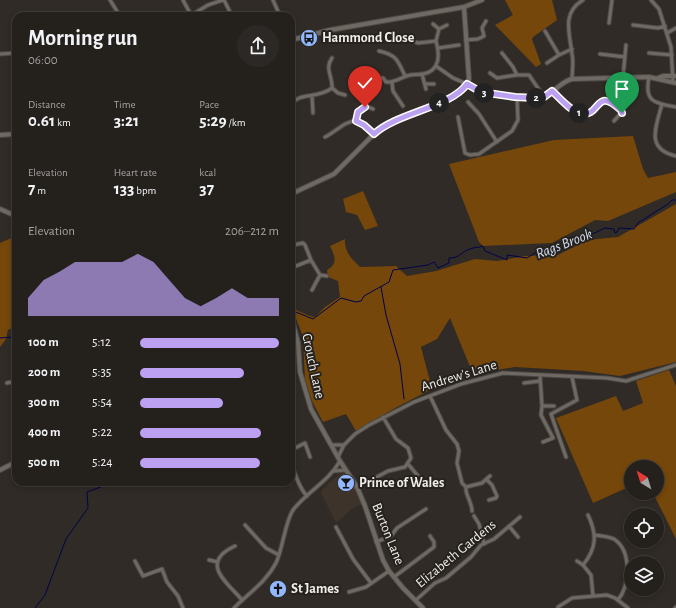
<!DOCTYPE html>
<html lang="en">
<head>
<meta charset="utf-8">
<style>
  :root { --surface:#24201c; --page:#2c2825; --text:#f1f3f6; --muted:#a3a3a3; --line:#413e3b; --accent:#bca0f2 }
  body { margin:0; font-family:"Alegreya Sans",sans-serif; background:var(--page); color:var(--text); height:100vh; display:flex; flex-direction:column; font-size:15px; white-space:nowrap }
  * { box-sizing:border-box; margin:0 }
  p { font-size:13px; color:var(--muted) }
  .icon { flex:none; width:22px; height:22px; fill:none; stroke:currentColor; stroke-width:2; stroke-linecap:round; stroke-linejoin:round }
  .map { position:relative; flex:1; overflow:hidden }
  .drawer { position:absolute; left:12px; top:12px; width:283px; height:474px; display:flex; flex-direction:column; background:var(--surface); border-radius:12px; box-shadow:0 2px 6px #0003,0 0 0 1px var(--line) }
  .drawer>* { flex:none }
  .needle { width:26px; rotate:322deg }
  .tools { position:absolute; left:624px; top:460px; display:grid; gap:8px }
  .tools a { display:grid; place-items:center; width:40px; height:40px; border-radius:50%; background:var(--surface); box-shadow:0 2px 6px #0003,0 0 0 1px var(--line); font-size:20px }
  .pin { position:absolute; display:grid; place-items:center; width:34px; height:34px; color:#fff; margin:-41px -17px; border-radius:50% 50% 50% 0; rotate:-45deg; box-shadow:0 0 4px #0007 }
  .pin .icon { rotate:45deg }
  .km { position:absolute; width:20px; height:20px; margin:-10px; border-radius:50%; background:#222; color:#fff; font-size:11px; line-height:20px; text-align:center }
  .round { display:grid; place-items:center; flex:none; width:42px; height:42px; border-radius:21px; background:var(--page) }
  .overview { display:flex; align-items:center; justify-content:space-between; height:68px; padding:0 16px }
  h1 { font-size:22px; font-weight:700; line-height:30px }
  .metrics { display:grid; grid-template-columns:repeat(3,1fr); gap:6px; height:68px; padding:4px 16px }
  .metrics div { display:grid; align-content:center }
  .metrics b { font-size:17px; font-weight:700 }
  .metrics small { font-size:11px; font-weight:400 }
  .metrics p { font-size:11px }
  .chart { height:112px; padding:8px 16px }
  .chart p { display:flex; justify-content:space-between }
  .chart svg { width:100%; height:72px; margin-top:4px; fill:var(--accent); opacity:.7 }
  ul { padding:0 16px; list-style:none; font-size:13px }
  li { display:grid; grid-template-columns:64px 48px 1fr; align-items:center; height:30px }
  li i { height:10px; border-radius:5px; background:var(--accent) }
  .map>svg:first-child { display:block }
  .built { fill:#3d332a }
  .green { fill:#75470a }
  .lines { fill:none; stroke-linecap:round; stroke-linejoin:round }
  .stream { stroke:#00034a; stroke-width:1 }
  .building { fill:#cc8839 }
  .minor-casing { stroke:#4c4844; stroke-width:5 }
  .tertiary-casing { stroke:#4c4844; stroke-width:6 }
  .minor { stroke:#6f6963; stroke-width:3 }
  .tertiary { stroke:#6f6963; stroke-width:4 }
  .route-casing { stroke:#fff; stroke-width:8 }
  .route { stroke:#bca0f2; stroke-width:5 }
  .labels { text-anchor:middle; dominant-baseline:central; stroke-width:4; stroke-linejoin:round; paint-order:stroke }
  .poi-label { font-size:14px; font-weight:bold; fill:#f0edea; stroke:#26221d; text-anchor:start }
  .street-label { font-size:14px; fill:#f0edea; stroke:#26221d }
  .water-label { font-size:15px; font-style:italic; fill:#d1dcf1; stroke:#26221d }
</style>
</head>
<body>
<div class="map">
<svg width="676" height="608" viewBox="0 0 676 608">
  <rect width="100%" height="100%" fill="#302b26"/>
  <path class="built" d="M 340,473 L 346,474 L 357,492 L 362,504 L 353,508 L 336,523 L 321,493 L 323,489 Z"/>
  <path class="green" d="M 505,0 L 552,0 L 557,20 L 533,37 L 532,39 L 541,64 L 536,67 L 495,25 L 513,15 Z
    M 633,136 L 643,169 L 648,178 L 676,172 L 676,192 L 608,221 L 595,220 L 552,243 L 483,246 L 479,242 L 449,164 L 554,140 Z
    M 363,191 L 378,226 L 365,230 L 357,215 L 346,212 L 343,199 Z
    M 676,204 L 676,362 L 620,376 L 583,371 L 515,367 L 473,374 L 450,318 L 437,339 L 421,347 L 432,389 L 397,407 L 356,431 L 346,414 L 323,422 L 312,401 L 305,380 L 303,337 L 292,308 C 297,310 310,317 315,317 L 325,307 L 340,297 L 338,281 L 328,277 L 327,270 C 338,264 335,256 330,246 L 345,239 C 344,252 352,259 360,267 L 396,266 L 407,276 L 436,271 L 475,259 L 497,261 L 525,256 L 558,255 L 587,240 L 618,237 Z
    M 16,236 L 16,326 L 8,330 L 6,339 L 0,347 L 0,243 Z
    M 669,370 L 676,386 L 676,539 L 653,493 L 657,493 L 657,467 L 631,467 L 631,486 L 593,503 L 556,418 L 616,396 L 623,411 L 643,403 L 636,381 Z"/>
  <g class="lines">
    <path class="stream" d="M 381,287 L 386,315 L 400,364 L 404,399
      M 291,310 L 313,319 L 341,298 L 356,302 L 361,301 L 364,296 L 389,282 L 393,270 L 428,265 L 434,262 L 438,268 L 449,263 L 449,258 C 460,258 461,252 470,249 C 474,247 478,248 483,246 L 485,251 L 507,260 L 507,255 L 527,258 L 535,253 L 546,251 L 548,249 L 561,249 L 605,228 L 614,229 L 615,233 L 617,232 L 619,228 L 634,229 L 638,223 L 668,204 L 672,200 L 676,200
      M 0,338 L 13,337 L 16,334
      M 35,608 L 45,595 L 66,539 L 88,508 L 87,492 L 114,482"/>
  </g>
  <path class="building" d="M 344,474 L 354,488 L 347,492 L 339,478 Z
    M 280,581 L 285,588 L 281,590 L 283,593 L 280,595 L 278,593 L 274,596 L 270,592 L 276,588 L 274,586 Z"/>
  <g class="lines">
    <defs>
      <path id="minor" d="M 110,0 L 120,16
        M 183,0 L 191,15
        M 224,0 L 232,16
        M 273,0 L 280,16
        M 651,0 L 659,9 L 671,47 L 673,82
        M 190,16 L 208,5 L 223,0
        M 609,23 L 612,0
        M 433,24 L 439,29
        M 633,25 L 658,28 L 665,26
        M 545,31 L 559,55 L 572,49
        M 667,33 L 676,28
        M 403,37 L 418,43 L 436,41 L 439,29 L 447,25
        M 466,40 L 478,39 L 484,36 L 482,28 L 486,21
        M 438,48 L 459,45
        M 379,51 C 397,55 398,61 405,76
        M 502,53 L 513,67 L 517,75 L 529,75 L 544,97
        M 649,53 L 672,55
        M 0,54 L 16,53
        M 600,54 L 625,57
        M 547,63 L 559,55
        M 436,66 L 453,78 L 467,84
        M 490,73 L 497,78 L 517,75
        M 422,74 L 426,89
        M 623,77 L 626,45
        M 649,77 C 644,102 654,103 676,107
        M 374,78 L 383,78 L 386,82 C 395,83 401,77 410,75 C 414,74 418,75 423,74 C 440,71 440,55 436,41
        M 572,79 C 572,71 574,62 572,54 C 570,34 561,13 583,0
        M 392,83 L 393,91 L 403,106
        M 426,84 L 434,84
        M 332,88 L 338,93 L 345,95
        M 552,91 C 560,98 578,118 589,113 C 595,110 598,104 604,101 L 612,102 L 621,110 L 621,113 L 614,121
        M 312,96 L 313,113
        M 468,102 L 479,114 L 497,142
        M 291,104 C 300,92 318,99 332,88 C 333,76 324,69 332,58
        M 662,104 C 656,127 645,149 676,156
        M 458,117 L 465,153 L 470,155 L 479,154 L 512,131 L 518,120 L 517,97
        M 356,121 L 364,125 L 374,134
        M 325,137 C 336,132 344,121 356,121 C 358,111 362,103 373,109
        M 291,155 L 292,156
        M 293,245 L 303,243 L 305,245 L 311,260 L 320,275 L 312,290
        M 291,268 L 311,260
        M 320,275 L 327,276
        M 540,375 L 542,406 L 541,415 L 553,438 L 543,442
        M 7,383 L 16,381
        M 524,383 L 540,381
        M 430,396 L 446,430 L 457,444 L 459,451 L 457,463 L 462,483 L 466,487 C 465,495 472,502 472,511
        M 542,406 L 554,406
        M 332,445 L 344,445
        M 291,450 L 305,443 L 310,457
        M 338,457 L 344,445 L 355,434 L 369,425 L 414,402 L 461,384 L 503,373 L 607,378 L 626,381 L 676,365
        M 566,457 L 551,414 L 577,400 L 572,377
        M 408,464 L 423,482
        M 291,465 C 297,476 298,487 307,496
        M 334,471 L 346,470
        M 375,478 L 388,471 L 405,467 L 411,458 L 408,448 L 396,439 L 383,417
        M 487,480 L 492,485 L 497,496 L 496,498 L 489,500
        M 466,487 L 482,483 L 490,476
        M 588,515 C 597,534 597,548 583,565 L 591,575 L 593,596
        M 474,516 L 479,524 L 484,544
        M 245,525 L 266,548 L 279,555
        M 509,526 L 518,537
        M 336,527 L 353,559 L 371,583
        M 595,535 C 601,536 608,536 614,539 C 632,551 630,585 618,600
        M 376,542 L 391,536 L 397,528 L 426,509
        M 235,546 C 198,563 228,583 242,600
        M 209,560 L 218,562
        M 135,561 L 143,576 L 162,569 L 167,582 L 178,596 L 183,608
        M 577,561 L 583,565
        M 394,577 L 434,547 L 434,542 L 430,536
        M 349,592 L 366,587 L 389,571
        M 416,600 L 435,583 L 446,578 L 471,557 L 481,545 L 494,539 L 520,517
        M 558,607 L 572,598 L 607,595 L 615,598 L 628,608
        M 234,608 C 249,593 266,582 276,563 C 283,548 285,522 293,510 C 307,492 329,481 340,461
        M 675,608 L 676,607"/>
      <path id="tertiary" d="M 291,40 L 330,30 L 464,7 L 482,0
        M 658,78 L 663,76 L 676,76
        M 467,84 C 471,87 475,91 480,92 C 492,96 532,101 543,97 C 554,93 560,82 572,79 L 649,77 L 676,83
        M 0,135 L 16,134
        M 291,194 L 334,174 L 381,127 L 390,122 L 457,94 L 463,90 L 469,79 L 464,7
        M 0,209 L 16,216
        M 291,315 L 298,343 L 300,372 L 311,409 L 340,461 L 357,487 L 365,506 L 383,560 L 389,571 L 403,588 L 423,608
        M 0,470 L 16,462"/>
    </defs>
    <use href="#minor" class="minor-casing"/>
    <use href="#tertiary" class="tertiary-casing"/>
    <use href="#minor" class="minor"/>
    <use href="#tertiary" class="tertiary"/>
  </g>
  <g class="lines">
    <defs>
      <path id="route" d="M 365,107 L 358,112 L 356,121 L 364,125 L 374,134 C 398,112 450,108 467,84 L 481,92 L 515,97 L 536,98 L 544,97 L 552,91 C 560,98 571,112 582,114 C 601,116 595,86 621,110 L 622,113"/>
    </defs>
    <use href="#route" class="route-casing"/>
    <use href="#route" class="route"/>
  </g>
  <defs>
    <symbol id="bus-disc" viewBox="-11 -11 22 22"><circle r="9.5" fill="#93b7fd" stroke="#26221d"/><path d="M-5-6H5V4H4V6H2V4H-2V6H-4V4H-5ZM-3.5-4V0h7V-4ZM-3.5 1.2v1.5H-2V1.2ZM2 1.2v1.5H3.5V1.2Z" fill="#111"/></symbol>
    <symbol id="bar-disc" viewBox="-11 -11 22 22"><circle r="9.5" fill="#93b7fd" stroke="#26221d"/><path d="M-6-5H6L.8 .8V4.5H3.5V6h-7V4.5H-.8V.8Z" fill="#111"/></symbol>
    <symbol id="church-disc" viewBox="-11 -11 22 22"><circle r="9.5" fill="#93b7fd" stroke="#26221d"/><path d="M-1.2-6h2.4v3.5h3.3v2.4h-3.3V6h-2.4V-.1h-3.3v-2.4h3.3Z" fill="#111"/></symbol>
  </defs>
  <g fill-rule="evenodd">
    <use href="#bus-disc" x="299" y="28" width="20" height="20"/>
    <use href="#bar-disc" x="336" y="473" width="20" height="20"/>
    <use href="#church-disc" x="268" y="579" width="20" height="20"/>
  </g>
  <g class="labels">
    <g class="poi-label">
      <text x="322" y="38">Hammond Close</text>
      <text x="359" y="483">Prince of Wales</text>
      <text x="291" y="589">St James</text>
    </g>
    <g class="street-label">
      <text transform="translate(313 366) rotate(78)">Crouch Lane</text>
      <text transform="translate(459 376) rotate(-17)">Andrew's Lane</text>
      <text transform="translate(388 534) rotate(68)">Burton Lane</text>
      <text transform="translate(456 554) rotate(-39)">Elizabeth Gardens</text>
    </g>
    <g class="water-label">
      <text transform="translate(564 244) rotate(-21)">Rags Brook</text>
    </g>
  </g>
</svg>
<div class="tools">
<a><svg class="needle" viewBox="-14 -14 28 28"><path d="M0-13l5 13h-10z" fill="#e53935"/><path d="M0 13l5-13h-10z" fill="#a3a3a3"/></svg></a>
<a><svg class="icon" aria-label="locate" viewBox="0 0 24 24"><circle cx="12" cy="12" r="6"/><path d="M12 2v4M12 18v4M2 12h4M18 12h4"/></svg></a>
<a><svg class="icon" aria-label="layers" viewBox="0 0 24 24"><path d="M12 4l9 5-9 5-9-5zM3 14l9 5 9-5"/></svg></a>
</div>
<div class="pin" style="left:622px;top:113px;background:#1e9e55"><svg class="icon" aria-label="arrive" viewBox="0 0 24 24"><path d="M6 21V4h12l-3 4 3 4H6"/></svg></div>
<div class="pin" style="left:365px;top:107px;background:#d93025"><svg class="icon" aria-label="check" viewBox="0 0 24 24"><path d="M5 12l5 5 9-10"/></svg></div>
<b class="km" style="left:579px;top:113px">1</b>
<b class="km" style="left:536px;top:98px">2</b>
<b class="km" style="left:484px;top:93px">3</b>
<b class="km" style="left:439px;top:103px">4</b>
<section class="drawer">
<div class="overview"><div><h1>Morning run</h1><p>06:00</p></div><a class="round"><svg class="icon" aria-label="share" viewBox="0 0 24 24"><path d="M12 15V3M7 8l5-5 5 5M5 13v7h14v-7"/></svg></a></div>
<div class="metrics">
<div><p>Distance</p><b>0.61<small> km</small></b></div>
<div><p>Time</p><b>3:21</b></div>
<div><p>Pace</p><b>5:29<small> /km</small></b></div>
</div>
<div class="metrics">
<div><p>Elevation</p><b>7<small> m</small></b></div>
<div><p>Heart rate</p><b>133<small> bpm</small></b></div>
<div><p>kcal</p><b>37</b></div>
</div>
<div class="chart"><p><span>Elevation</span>206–212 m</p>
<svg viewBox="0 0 160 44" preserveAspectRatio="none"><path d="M0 44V33L10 22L20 17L30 11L40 11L50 11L60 11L70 6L80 11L90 22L100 33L110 38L120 33L130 27L140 33L150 33L160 33V44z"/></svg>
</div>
<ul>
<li><b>100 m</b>5:12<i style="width:100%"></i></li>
<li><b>200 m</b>5:35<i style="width:75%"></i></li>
<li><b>300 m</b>5:54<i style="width:60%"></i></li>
<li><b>400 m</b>5:22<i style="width:87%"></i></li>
<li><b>500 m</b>5:24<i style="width:86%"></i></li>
</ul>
</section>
</div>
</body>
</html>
